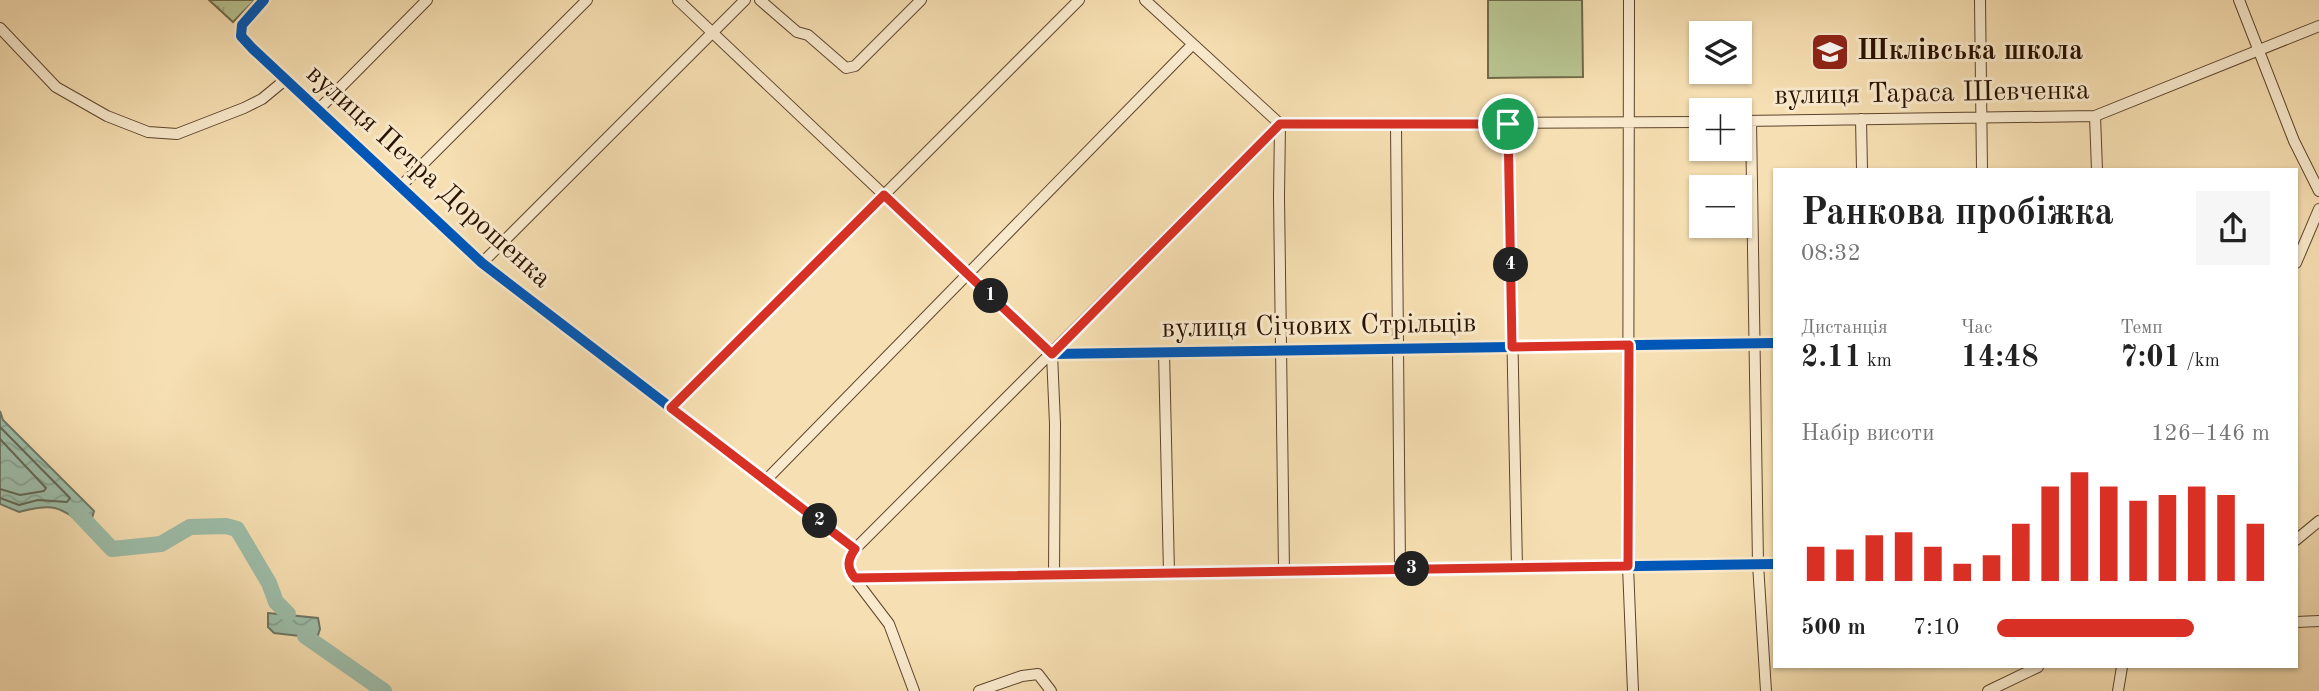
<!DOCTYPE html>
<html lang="uk">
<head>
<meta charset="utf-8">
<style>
  :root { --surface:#fff; --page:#f6f6f6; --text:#222; --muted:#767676; --accent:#d93025 }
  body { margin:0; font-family:"Old Standard TT",serif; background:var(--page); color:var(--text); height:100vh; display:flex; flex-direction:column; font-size:26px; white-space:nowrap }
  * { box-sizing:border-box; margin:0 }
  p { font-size:23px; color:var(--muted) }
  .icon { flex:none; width:38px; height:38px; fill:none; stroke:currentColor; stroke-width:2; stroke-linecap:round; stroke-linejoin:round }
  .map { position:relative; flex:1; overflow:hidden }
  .drawer { position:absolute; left:1773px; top:168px; width:525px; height:500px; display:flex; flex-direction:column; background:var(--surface); border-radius:0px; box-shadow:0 2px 5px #0004 }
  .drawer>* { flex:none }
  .tools { position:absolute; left:1689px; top:21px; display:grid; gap:14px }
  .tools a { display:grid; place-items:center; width:63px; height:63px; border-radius:0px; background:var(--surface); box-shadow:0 2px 5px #0004; font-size:35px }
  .pin { position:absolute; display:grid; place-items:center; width:60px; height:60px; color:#fff; margin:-30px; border:4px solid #fff; border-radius:50%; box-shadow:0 2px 7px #0007 }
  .km { position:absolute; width:35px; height:35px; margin:-18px; border-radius:50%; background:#222; color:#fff; font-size:19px; line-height:35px; text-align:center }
  .round { display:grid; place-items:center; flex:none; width:74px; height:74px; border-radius:0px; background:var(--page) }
  .summary { display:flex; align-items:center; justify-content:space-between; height:119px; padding:0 28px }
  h1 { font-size:38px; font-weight:700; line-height:52px }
  .figures { display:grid; grid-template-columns:repeat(3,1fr); gap:10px; height:119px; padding:7px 28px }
  .figures div { display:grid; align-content:center }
  .figures b { font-size:30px; font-weight:700 }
  .figures small { font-size:19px; font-weight:400 }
  .figures p { font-size:19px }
  .chart { height:196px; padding:14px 28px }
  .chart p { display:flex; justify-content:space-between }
  .chart svg { width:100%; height:126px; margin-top:7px; stroke:var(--accent); stroke-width:6 }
  ul { padding:0 28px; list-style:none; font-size:23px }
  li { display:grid; grid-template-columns:112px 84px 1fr; align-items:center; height:52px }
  li i { height:18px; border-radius:9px; background:var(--accent) }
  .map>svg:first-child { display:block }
  .grass { fill:url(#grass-tufts); stroke:#706a48; stroke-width:2 }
  .park { fill:#b7c390; stroke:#706a48; stroke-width:2 }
  .water { fill:url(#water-waves); stroke:#6f7865; stroke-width:2 }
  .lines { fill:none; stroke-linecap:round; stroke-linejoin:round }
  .shore { stroke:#646754; stroke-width:2 }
  .river { stroke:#9dbda9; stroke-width:16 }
  .minor-casing { stroke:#5d442c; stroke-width:12 }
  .minor { stroke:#f9eacd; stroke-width:10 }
  .cycleway-casing { stroke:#f9eacd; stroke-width:15 }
  .cycleway { stroke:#0057b8; stroke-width:10 }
  .route-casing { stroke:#fff; stroke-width:14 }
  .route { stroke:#d93025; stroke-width:9 }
  .labels { text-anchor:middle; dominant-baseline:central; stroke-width:6; stroke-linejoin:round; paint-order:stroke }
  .poi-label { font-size:28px; font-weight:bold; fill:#2a1100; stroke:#f9eacd; text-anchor:start }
  .street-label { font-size:28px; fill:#2a1100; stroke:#f9eacd }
</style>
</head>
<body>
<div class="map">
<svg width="2319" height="691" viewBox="0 0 2319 691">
  <defs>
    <pattern id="grass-tufts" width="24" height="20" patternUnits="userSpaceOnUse" patternTransform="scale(1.75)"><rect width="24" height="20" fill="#b7c390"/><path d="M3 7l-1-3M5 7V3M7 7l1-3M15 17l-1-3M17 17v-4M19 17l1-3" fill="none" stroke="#9ea67a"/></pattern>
    <pattern id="water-waves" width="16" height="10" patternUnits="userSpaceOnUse" patternTransform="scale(1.75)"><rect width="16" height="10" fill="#9dbda9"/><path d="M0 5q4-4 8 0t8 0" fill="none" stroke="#87a190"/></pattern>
  </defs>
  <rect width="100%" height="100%" fill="#f6dfb2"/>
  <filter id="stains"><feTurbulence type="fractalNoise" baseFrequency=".00286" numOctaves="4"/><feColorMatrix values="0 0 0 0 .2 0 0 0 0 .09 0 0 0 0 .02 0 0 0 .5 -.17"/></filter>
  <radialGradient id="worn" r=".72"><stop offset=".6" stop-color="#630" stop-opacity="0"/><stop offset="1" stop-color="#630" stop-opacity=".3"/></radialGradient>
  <path class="grass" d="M 209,0 L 255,0 L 233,22 Z"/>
  <path class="park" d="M 1488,0 L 1582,0 L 1583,77 L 1488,78 Z"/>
  <path class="water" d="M 0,411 L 3,420 L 94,511 L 89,529 C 60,507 55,502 19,512 L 0,504 Z
    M 268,613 L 318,618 L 320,629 L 317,638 L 274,633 L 268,627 Z"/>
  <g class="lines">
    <path class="shore" d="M 0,427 L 70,498 L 67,502 L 38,500 L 19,505 L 0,498
      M 0,439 L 46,488 L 44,491 L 20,495 L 0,489"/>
    <path class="river" d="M 76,511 L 112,549 L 161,544 L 190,527 L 226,526 L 237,529 L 269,583 L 276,602 L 288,614
      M 305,636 L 384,691"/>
    <defs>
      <path id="minor" d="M 264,0 L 242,25 L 241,36 L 253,49 L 482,263 L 855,549 C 848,559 846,567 854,578 L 1774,564
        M 678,0 L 1052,354
        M 760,0 L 797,32 L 808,35 L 846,68 L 855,66 L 921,0
        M 1145,0 L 1280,124 L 1701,122
        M 1629,0 L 1628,566 L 1633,691
        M 1980,0 L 1982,170
        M 2239,0 L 2294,141 L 2319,191
        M 0,28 L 56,87 L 107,116 L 148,132 L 177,134 L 244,108 L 262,99 L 285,80
        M 318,110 L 427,0
        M 2095,116 L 2097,170
        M 1861,119 L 1862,170
        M 1740,121 L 2095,116 L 2319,26
        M 1751,121 L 1758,564 L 1766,691
        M 1280,124 L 1279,197 L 1284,571
        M 1508,124 L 1517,568
        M 1396,125 L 1400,569
        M 400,187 L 587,0
        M 482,263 L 745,0
        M 2296,263 L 2319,209
        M 1164,352 L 1169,573
        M 1052,354 L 1774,343
        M 1052,354 L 1055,424 L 1054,575
        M 671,408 L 1079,0
        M 766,480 L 1192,45
        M 2296,540 L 2319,521
        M 855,549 L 1280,124
        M 854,578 L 889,624 L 914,691
        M 2296,622 L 2319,621
        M 979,691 L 1022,676 L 1038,674 L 1051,691
        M 1988,691 L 2038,667
        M 2118,691 L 2122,667"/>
    </defs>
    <use href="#minor" class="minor-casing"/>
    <use href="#minor" class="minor"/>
    <defs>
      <path id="cycleway" d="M 264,0 L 242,25 L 241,36 L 253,49 L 482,263 L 855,549 C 848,559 846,567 854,578 L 1774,564
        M 1052,354 L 1774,343"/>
    </defs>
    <use href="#cycleway" class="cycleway-casing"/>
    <use href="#cycleway" class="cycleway"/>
  </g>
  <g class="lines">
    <defs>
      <path id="route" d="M 1280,124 L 1508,124 L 1512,347 L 1629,345 L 1628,566 L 855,578 C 846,567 848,559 855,549 L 671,408 L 884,195 L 1052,354 Z"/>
    </defs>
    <use href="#route" class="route-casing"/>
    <use href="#route" class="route"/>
  </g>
  <defs>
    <symbol id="school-square" viewBox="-11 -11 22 22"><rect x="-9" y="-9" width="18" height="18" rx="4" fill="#8f2418" stroke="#f9eacd"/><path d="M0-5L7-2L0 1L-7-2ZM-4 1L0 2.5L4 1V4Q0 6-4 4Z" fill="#fff"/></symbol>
  </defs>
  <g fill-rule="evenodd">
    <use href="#school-square" x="1808" y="30" width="44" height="44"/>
  </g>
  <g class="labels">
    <g class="poi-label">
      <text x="1857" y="52">Шклівська школа</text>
    </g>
    <g class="street-label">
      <text transform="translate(1932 94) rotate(-1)">вулиця Тараса Шевченка</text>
      <text transform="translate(428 177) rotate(42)">вулиця Петра Дорошенка</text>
      <text transform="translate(1319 327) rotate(-1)">вулиця Січових Стрільців</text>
    </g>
  </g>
  <rect width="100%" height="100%" filter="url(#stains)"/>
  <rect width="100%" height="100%" fill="url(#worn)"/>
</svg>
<div class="tools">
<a><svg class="icon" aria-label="layers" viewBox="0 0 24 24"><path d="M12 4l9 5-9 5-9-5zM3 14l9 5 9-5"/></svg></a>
<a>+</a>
<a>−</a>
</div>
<div class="pin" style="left:1508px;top:124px;background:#1e9e55"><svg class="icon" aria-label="arrive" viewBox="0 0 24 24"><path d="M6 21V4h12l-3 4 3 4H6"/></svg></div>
<b class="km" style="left:991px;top:296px">1</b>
<b class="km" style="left:820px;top:521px">2</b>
<b class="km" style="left:1412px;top:569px">3</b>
<b class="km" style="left:1511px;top:265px">4</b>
<section class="drawer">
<div class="summary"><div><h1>Ранкова пробіжка</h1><p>08:32</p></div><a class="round"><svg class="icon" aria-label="share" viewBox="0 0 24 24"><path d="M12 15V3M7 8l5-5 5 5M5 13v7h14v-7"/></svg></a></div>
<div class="figures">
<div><p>Дистанція</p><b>2.11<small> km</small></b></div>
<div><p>Час</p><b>14:48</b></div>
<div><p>Темп</p><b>7:01<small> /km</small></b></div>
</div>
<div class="chart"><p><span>Набір висоти</span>126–146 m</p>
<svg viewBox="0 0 160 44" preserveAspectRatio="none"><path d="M5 44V32M15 44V33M25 44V28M35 44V27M45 44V32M55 44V38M65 44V35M75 44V24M85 44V11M95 44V6M105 44V11M115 44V16M125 44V14M135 44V11M145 44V14M155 44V24"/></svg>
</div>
<ul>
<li><b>500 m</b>7:10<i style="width:72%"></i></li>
</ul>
</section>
</div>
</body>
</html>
